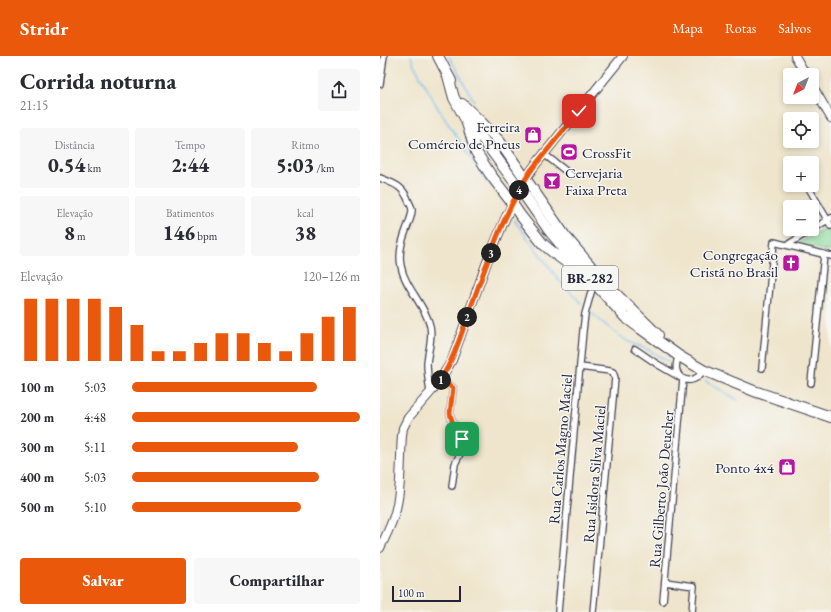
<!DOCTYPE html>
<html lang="pt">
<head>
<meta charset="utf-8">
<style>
  :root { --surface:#fff; --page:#f7f7f7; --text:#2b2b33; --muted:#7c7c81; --accent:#ea580c }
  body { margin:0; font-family:"EB Garamond",serif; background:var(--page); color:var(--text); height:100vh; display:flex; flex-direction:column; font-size:15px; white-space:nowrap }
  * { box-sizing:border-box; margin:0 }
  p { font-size:13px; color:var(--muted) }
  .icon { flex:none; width:22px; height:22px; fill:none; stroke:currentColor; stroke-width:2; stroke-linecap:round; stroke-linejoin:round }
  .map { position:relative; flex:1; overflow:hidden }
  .drawer { display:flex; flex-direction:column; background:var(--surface); width:380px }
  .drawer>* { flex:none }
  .needle { width:26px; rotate:222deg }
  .controls { position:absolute; left:403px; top:12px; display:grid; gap:8px }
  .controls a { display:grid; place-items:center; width:36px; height:36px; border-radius:4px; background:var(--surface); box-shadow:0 2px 6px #0003; font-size:20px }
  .scale { position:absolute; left:12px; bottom:10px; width:69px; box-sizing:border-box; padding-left:4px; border:2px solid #22223b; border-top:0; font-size:11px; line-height:14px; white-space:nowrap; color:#22223b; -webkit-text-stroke:3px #f6f6f2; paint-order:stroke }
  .pin { position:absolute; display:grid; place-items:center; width:34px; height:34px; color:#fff; margin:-17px; border-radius:8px; box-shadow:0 2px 6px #0006 }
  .km { position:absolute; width:20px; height:20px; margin:-10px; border-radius:50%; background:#222; color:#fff; font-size:11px; line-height:20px; text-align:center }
  .round { display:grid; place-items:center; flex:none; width:42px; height:42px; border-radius:4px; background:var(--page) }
  .head { display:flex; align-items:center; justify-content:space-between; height:68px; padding:0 20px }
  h1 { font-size:22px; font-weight:800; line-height:30px }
  .metrics { display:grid; grid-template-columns:repeat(3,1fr); gap:6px; height:68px; padding:4px 20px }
  .metrics div { display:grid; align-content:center; border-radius:4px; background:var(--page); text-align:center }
  .metrics b { font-size:20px; font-weight:800 }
  .metrics small { font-size:11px; font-weight:400 }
  .metrics p { font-size:11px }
  .chart { height:112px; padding:8px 20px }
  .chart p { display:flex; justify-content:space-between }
  .chart svg { width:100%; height:72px; margin-top:4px; stroke:var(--accent); stroke-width:6 }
  .cta { display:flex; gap:8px; margin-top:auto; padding:8px 20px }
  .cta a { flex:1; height:46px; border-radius:4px; background:var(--accent); color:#fff; font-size:16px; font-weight:800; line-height:46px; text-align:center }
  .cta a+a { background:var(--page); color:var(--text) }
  ul { padding:0 20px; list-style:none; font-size:13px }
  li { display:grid; grid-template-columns:64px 48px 1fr; align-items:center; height:30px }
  li i { height:10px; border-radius:5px; background:var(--accent) }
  header { display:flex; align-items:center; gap:24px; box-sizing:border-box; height:56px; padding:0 20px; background:var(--accent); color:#fff }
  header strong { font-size:19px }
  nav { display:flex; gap:22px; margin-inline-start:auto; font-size:14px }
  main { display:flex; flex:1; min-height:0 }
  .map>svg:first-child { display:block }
  .green { fill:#86d899; stroke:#547d6a }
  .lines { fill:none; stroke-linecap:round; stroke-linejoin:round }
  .stream { stroke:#7dbff3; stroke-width:1.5 }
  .street-casing { stroke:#413f51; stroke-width:8 }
  .secondary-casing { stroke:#413f51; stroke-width:10 }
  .highway-casing { stroke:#413f51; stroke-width:12 }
  .street { stroke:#fff; stroke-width:5.5 }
  .secondary { stroke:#fff; stroke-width:8 }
  .highway { stroke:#fff; stroke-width:10 }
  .highway-bridge-casing { stroke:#413f51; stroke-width:12; stroke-linecap:butt }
  .highway-bridge { stroke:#fff; stroke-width:10 }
  .route-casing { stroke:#fff; stroke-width:8 }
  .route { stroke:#ea580c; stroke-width:5 }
  .labels { text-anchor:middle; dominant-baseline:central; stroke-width:3; stroke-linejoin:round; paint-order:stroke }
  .shield { fill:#f6f6f2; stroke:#626272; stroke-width:1 }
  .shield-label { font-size:14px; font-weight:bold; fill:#22223b }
  .poi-label { font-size:15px; fill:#22223b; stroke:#f6f6f2; text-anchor:end }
  .street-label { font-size:15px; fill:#22223b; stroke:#f6f6f2 }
</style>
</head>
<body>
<header>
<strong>Stridr</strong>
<nav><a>Mapa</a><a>Rotas</a><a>Salvos</a></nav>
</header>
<main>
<section class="drawer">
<div class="head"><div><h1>Corrida noturna</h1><p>21:15</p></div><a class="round"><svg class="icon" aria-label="share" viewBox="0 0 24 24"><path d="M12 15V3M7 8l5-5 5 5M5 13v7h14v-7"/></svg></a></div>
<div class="metrics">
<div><p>Distância</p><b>0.54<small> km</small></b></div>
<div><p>Tempo</p><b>2:44</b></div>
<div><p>Ritmo</p><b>5:03<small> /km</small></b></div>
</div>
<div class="metrics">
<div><p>Elevação</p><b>8<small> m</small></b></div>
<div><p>Batimentos</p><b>146<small> bpm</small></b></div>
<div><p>kcal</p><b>38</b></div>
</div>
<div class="chart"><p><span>Elevação</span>120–126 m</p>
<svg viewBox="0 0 160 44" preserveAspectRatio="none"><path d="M5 44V6M15 44V6M25 44V6M35 44V6M45 44V11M55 44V22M65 44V38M75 44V38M85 44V33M95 44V27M105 44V27M115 44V33M125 44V38M135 44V27M145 44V17M155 44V11"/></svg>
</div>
<ul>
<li><b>100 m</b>5:03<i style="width:81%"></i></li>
<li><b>200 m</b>4:48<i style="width:100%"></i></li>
<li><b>300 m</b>5:11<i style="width:73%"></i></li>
<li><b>400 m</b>5:03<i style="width:82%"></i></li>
<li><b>500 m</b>5:10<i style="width:74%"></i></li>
</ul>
<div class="cta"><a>Salvar</a><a>Compartilhar</a></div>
</section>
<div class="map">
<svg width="451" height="556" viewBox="0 0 451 556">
  <rect width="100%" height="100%" fill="#f6f6f2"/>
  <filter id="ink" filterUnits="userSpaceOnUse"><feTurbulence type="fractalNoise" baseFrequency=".025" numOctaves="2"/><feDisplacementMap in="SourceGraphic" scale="8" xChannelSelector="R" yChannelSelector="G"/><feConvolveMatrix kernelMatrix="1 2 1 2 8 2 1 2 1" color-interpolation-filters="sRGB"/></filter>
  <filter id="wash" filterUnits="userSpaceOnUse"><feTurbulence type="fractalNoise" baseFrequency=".012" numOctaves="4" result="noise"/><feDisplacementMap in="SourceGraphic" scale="16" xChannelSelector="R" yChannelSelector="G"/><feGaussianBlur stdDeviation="0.9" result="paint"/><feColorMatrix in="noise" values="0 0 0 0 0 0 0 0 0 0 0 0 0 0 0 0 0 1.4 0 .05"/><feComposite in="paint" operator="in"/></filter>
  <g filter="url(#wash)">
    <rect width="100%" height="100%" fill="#efe5cc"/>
    <path class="green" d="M 446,171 L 451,179 L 451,196 L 417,188 Z"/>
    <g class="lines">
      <path class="stream" d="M 31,0 L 34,9 L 59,54 L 107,126
        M 69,0 L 94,45
        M 134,164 L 179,224 L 201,247
        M 209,255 L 233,275 L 247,285 L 269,294 L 289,306
        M 325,325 L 358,344"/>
    </g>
  </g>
  <g filter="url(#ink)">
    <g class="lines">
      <defs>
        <path id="street" d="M 0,28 L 4,0
          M 164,98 L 191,119
          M 0,122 C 15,128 23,130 29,146 C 30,148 32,151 32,154 C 32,159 30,164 28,169 C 23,182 18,196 21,210 C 25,232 46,250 50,270 C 53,282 48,295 47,307 C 47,317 49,327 50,337
          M 427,129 L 451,170
          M 407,189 L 451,162
          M 255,293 L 277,308 L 303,323 L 283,545
          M 299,300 C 288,322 313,334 323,314
          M 200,311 L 230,315 L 233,316 L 235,322 L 213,556
          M 382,312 L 394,186 L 451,200
          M 60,324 L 73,332 L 70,357 L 72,365 L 80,379 L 83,387 L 79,400 L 75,408 L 72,430
          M 431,327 L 444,199
          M 285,526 L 314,530 L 312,556
          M 178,556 L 203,275 L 205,258 L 212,233"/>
        <path id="secondary" d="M 415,0 L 426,19
          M 432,29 L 451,62
          M 0,492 C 5,482 10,472 14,460 C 22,435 20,406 22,379 L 23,372 L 28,362 L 56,330 L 68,311 L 72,304 L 107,206 L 125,163 L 145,123 L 156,108 L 243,0"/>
        <path id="highway" d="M 58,0 L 71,25
          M 68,20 L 74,42 L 86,64 L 96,96 L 110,118 L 129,143 L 140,159 L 163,188 L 175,198 L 186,206 L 196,216
          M 82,48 L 100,65 L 120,86 L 185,180 L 213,213 L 235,237 L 278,279
          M 89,61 L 102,82 L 136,128
          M 145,140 L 168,173 L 190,200 L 245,261 L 257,270 L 299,300 L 323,314 L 374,335 L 451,361"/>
      </defs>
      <use href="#street" class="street-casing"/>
      <use href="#secondary" class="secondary-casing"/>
      <use href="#highway" class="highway-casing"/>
      <use href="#street" class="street"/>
      <use href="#secondary" class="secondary"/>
      <use href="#highway" class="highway"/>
      <defs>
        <path id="highway-bridge" d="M 136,128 L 145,140"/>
      </defs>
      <use href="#highway-bridge" class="highway-bridge-casing"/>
      <use href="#highway-bridge" class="highway-bridge"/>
    </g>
  </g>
  <g class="lines" filter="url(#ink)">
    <defs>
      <path id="route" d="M 82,383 L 72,365 L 70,357 L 73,332 L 60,324 C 74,303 81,279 89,256 C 107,208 123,156 152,113 L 199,55"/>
    </defs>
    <use href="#route" class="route-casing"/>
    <use href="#route" class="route"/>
  </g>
  <defs>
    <symbol id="shop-square" viewBox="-11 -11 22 22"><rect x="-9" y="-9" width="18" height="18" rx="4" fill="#b5179e" stroke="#f6f6f2"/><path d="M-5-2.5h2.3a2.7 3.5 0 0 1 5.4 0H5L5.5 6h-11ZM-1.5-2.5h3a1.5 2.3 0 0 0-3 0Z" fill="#fff"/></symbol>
    <symbol id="stadium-square" viewBox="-11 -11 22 22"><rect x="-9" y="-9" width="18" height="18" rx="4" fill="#b5179e" stroke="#f6f6f2"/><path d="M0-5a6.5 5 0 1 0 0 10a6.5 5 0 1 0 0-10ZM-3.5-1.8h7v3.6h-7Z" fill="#fff"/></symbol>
    <symbol id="bar-square" viewBox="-11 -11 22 22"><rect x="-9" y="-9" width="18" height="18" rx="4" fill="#b5179e" stroke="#f6f6f2"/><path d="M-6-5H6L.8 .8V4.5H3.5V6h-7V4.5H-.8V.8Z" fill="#fff"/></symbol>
    <symbol id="church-square" viewBox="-11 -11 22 22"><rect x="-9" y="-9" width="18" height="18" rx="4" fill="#b5179e" stroke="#f6f6f2"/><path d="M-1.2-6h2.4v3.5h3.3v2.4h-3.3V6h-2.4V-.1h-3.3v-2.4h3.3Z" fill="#fff"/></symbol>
  </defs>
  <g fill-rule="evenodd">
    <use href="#shop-square" x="143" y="69" width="20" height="20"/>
    <use href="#stadium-square" x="179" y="86" width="20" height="20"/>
    <use href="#bar-square" x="162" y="115" width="20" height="20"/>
    <use href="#church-square" x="401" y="197" width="20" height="20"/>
    <use href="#shop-square" x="397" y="401" width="20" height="20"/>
  </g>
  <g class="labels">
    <rect class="shield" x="182" y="210" width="56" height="24" rx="3"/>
    <g class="shield-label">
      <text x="210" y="222">BR-282</text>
    </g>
    <g class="poi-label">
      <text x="140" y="70">Ferreira<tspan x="140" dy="17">Comércio de Pneus</tspan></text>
      <text x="202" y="96" text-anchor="start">CrossFit</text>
      <text x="185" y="116" text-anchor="start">Cervejaria<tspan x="185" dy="17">Faixa Preta</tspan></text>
      <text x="398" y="198">Congregação<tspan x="398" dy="17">Cristã no Brasil</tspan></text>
      <text x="394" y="411">Ponto 4x4</text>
    </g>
    <g class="street-label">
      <text transform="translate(180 393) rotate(-85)">Rua Carlos Magno Maciel</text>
      <text transform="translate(214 418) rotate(-85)">Rua Isidora Silva Maciel</text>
      <text transform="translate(281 433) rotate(-85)">Rua Gilberto João Deucher</text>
    </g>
  </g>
</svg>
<div class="controls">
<a><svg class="needle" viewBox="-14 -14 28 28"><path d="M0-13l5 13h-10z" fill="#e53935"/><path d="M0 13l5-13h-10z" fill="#7c7c81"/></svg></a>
<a><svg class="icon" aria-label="locate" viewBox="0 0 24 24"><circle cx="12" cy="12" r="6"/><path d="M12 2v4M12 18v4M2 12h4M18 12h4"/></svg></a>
<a>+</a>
<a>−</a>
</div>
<div class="scale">100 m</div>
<div class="pin" style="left:82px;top:383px;background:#1e9e55"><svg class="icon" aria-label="arrive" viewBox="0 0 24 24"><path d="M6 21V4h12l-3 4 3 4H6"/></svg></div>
<div class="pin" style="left:199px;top:55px;background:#d93025"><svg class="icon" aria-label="check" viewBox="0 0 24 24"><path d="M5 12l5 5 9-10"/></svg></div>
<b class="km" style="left:61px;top:324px">1</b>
<b class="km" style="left:87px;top:261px">2</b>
<b class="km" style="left:111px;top:197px">3</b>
<b class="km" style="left:139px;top:134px">4</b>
</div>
</main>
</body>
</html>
